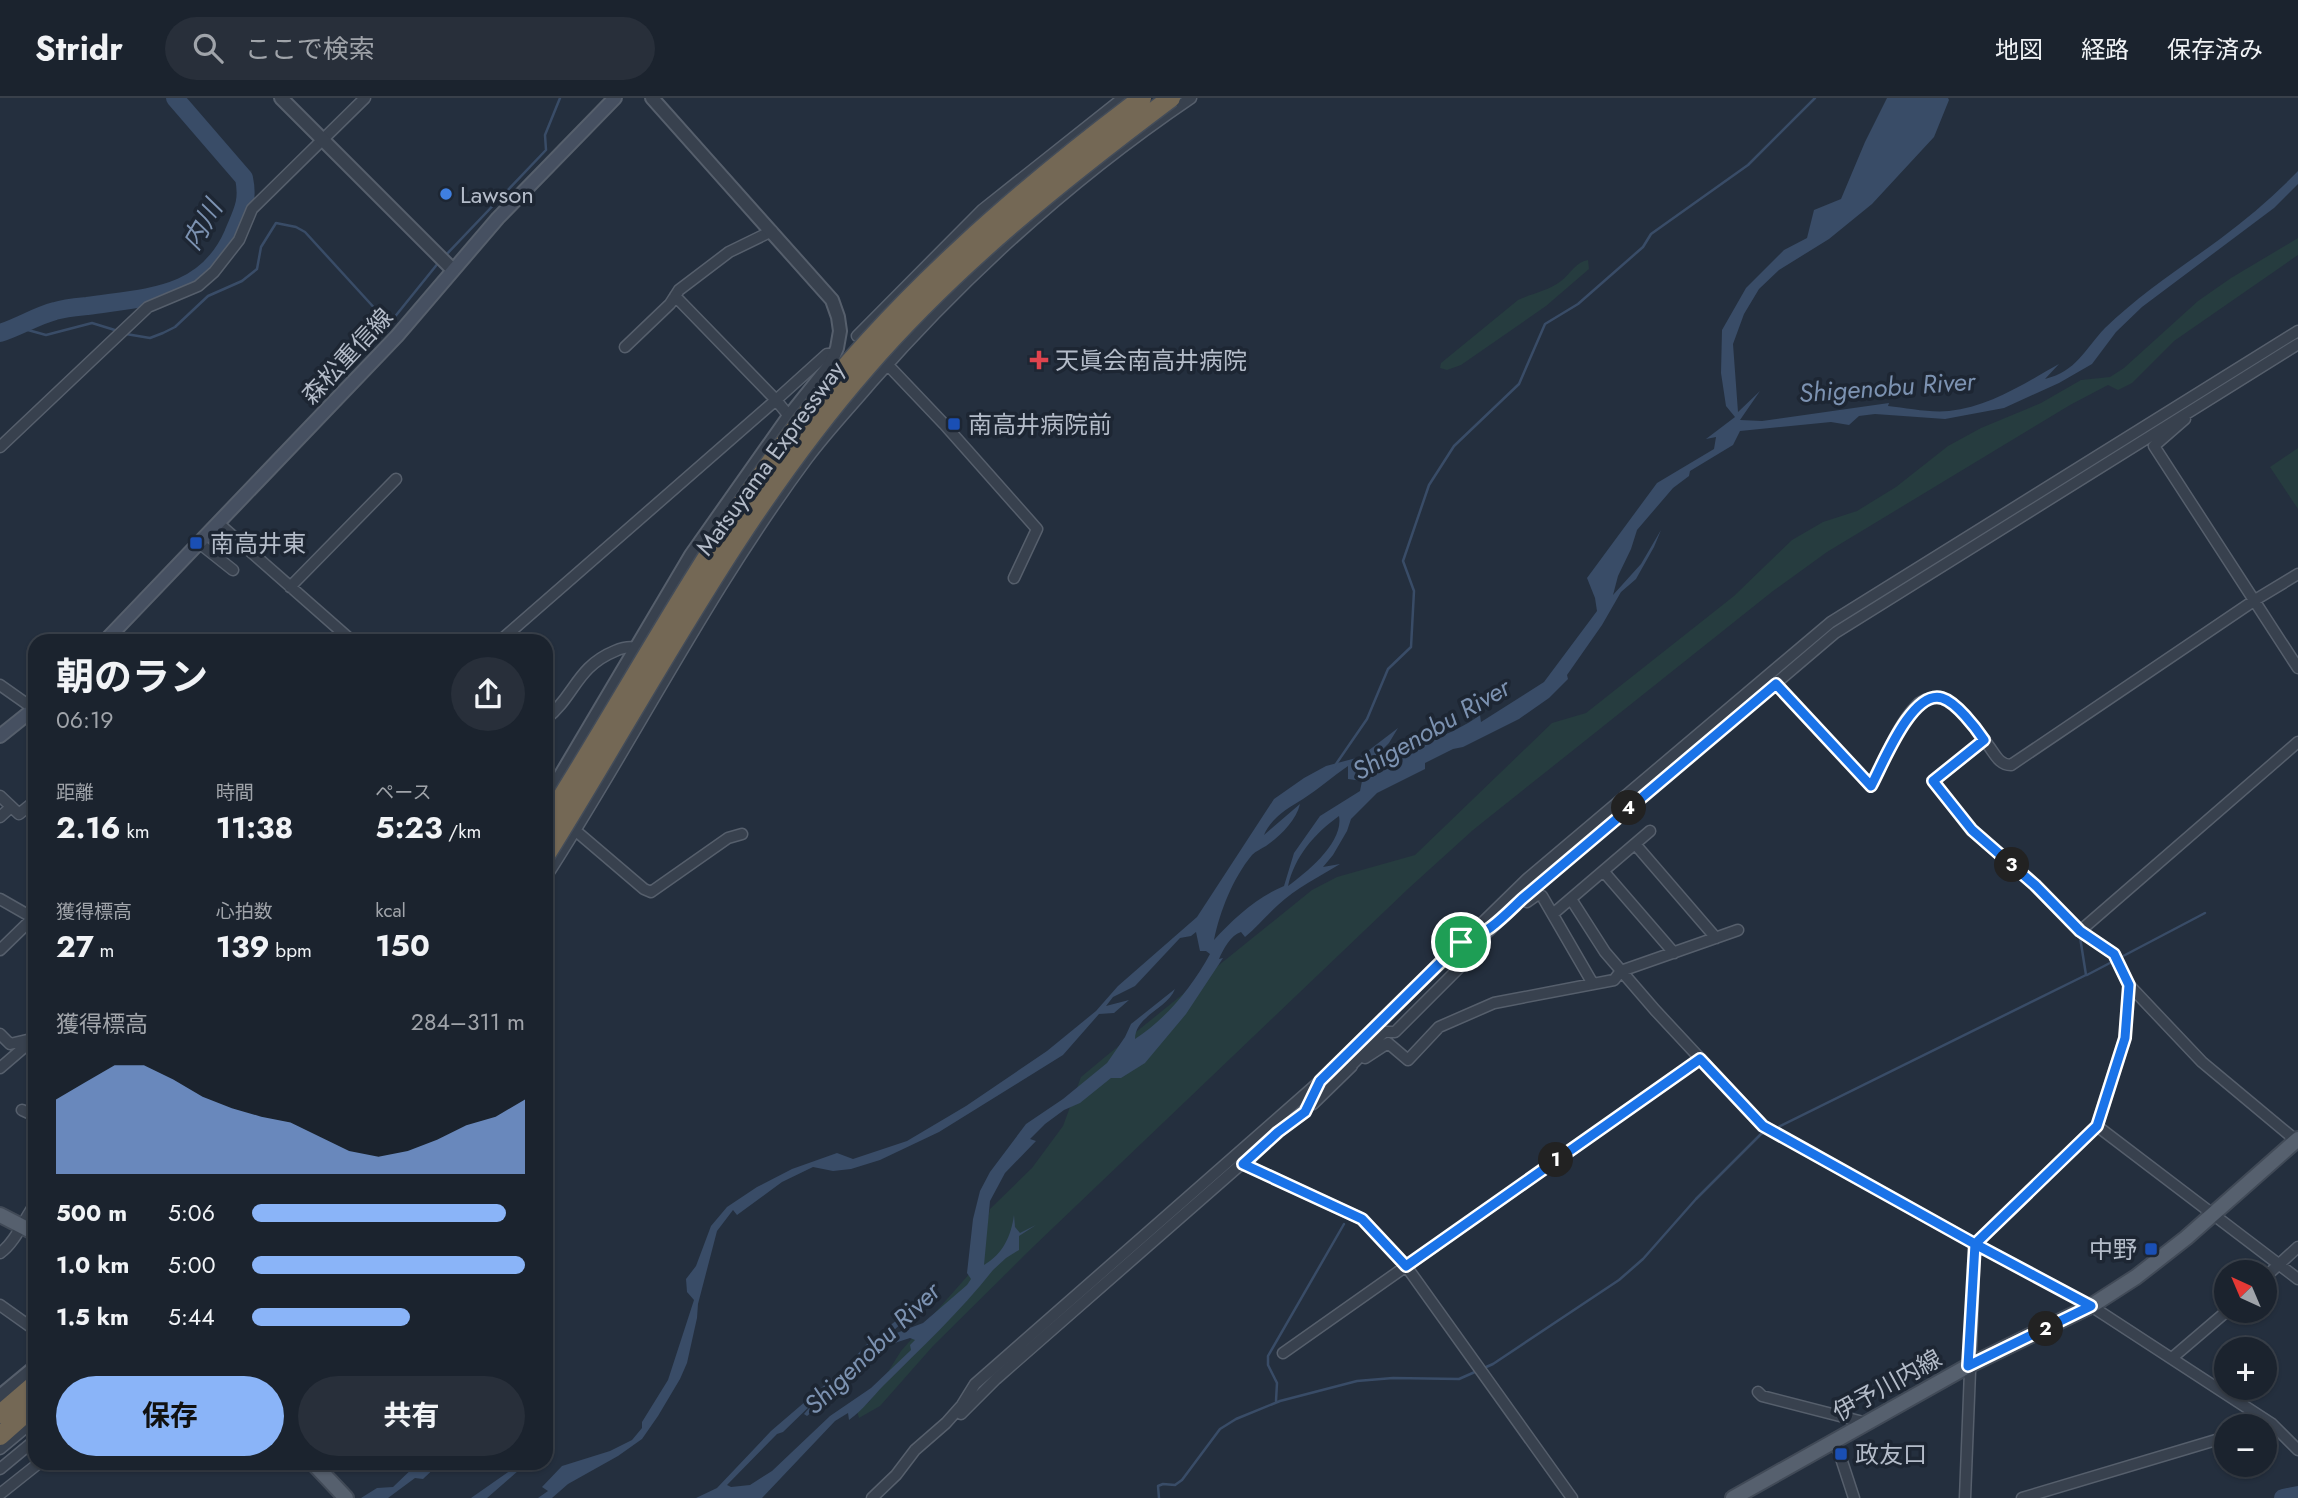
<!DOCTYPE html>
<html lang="ja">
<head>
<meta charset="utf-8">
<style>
  :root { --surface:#1b232e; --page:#282f3a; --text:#f1f3f6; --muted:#a0a4aa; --line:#39404a; --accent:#8ab4f8 }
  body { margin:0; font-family:Jost,"Noto Sans JP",sans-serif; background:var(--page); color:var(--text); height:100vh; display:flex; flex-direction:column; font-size:26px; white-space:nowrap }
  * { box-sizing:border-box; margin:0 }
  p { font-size:23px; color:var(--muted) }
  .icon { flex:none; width:38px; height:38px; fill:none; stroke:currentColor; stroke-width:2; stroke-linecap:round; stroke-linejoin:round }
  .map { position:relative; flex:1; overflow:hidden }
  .details { position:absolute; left:28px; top:536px; width:525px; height:836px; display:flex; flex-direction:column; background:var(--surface); border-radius:21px; box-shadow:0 2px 5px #0004,0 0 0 2px var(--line) }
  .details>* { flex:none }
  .needle { width:46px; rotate:316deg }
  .fabs { position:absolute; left:2214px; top:1162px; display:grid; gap:14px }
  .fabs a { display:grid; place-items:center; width:63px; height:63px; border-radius:50%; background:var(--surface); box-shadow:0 2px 5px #0004,0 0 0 2px var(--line); font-size:35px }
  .pin { position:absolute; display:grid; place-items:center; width:60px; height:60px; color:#fff; margin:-30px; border:4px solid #fff; border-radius:50%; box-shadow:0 2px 7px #0007 }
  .km { position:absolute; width:35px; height:35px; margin:-18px; border-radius:50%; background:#222; color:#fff; font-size:19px; line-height:35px; text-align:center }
  .round { display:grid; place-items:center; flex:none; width:74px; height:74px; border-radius:37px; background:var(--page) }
  .headline { display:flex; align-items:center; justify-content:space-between; height:119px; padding:0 28px }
  h1 { font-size:38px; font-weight:700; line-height:52px }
  .stats { display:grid; grid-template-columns:repeat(3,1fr); gap:10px; height:119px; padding:7px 28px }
  .stats div { display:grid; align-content:center }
  .stats b { font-size:30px; font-weight:700 }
  .stats small { font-size:19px; font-weight:400 }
  .stats p { font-size:19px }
  .chart { height:196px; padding:14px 28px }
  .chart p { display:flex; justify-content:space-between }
  .chart svg { width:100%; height:126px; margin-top:7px; fill:var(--accent); opacity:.7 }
  .button { display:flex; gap:14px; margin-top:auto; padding:14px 28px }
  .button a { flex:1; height:80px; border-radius:42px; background:var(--accent); color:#111; font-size:28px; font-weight:700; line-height:80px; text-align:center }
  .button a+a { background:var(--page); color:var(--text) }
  ul { padding:0 28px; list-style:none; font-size:23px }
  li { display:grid; grid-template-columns:112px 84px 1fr; align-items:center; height:52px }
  li i { height:18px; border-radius:9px; background:var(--accent) }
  header { display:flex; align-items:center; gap:42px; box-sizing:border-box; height:98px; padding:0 35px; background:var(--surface); border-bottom:2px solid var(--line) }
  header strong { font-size:33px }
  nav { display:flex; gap:38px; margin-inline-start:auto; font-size:24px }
  .search { width:490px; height:63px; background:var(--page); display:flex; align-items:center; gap:18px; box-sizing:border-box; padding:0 24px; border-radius:38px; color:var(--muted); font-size:26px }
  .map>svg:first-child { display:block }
  .green { fill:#263c3f }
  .water { fill:#394c67; fill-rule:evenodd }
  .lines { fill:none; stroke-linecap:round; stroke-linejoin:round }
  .stream { stroke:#394c67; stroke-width:2.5 }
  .river { stroke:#394c67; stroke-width:18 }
  .minor-casing { stroke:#565f6c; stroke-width:13 }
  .tertiary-casing { stroke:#565f6c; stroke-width:16 }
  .secondary-casing { stroke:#565f6c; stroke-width:16 }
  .primary-casing { stroke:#414a57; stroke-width:18 }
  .motorway-casing { stroke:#434c59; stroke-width:21 }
  .minor { stroke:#38414e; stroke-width:10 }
  .tertiary { stroke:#38414e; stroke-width:12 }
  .secondary { stroke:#465061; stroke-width:12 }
  .primary { stroke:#56606e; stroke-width:14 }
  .motorway { stroke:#746855; stroke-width:18 }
  .motorway-bridge-casing { stroke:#434c59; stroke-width:21; stroke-linecap:butt }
  .motorway-bridge { stroke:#746855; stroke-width:18 }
  .route-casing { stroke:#fff; stroke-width:14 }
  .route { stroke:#1a73e8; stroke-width:9 }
  .shop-dot { fill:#3f7fe0; stroke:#1d2633; stroke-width:2.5 }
  .health-dot { fill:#e0444e; stroke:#1d2633; stroke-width:2.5 }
  .transit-dot { fill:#1a4fb4; stroke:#1d2633; stroke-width:2.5 }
  .labels { text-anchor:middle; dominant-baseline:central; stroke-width:7; stroke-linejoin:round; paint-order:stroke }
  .poi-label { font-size:24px; fill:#b4bcc9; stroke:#1d2633; text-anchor:start }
  .street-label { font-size:24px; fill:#b4bcc9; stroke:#1d2633 }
  .water-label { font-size:26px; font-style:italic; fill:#7c92b1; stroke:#1d2633 }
</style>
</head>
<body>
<header>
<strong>Stridr</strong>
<div class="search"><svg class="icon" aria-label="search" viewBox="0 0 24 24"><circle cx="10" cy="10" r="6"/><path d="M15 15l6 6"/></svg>ここで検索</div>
<nav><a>地図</a><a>経路</a><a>保存済み</a></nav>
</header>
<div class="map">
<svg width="2298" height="1400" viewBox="0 0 2298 1400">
  <rect width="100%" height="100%" fill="#242f3e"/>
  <path class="green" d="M 2298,140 L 2298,157 L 2174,243 L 2132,285 L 2118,292 L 2108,287 L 2070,307 L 1827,454 L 1773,493 L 1473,732 L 1409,790 L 1034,1148 L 933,1248 L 880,1308 L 859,1320 L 857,1313 L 869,1304 L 901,1253 L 971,1174 L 983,1140 L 990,1111 L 1032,1070 L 1063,1028 L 1081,979 L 1105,959 L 1312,792 L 1337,779 L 1415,757 L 1552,625 L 1586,615 L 1734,498 L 1792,442 L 1823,424 L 1857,413 L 1896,389 L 1948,348 L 1981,330 L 2041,305 L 2081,282 L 2110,279 L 2124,270 L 2198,203 L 2231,180 Z
    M 1588,162 L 1589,171 L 1546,208 L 1461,267 L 1447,272 L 1440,270 L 1441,265 L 1518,202 C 1533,195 1548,193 1561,183 C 1570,176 1577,163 1588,162 Z
    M 2298,350 L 2298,411 L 2270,369 Z"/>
  <path class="water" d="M 1887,0 L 1948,0 L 1949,2 L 1934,39 L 1872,106 L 1829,141 L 1779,172 L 1759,191 L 1744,216 L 1733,246 L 1738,314 L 1760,293 L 1740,322 L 1762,323 L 1889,305 L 1888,308 C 1907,310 1930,315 1949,313 C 1989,309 2025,285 2059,266 L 2045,281 C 2077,273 2084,252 2105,230 C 2140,196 2182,169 2220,141 C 2248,120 2274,98 2298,73 L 2298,86 L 2274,110 L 2142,209 L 2116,234 L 2092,266 L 2059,285 L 2004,310 L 1945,321 L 1875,316 L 1859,318 L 1849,327 L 1831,324 L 1740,333 L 1733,347 L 1690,373 L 1689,378 L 1673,390 L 1637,432 L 1631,451 L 1618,478 L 1613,497 L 1641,466 L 1661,432 L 1654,449 L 1636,481 L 1621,494 L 1602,527 L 1567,577 L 1568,581 L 1549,600 L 1519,621 L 1463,649 L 1453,651 L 1425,665 L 1425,671 L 1377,695 L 1351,721 L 1347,733 L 1333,757 L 1323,769 L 1340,766 C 1319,779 1296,790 1278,807 C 1267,817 1257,829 1245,839 L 1241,834 C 1230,838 1224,850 1219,861 L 1223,860 L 1186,916 L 1145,965 L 1121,980 L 1111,980 L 1080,1005 L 1064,1012 L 1045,1026 L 1030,1041 L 1036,1043 L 1005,1075 L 990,1103 L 984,1167 C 1003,1156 1011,1138 1014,1117 L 1015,1129 L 1020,1135 L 1036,1127 L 1019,1138 L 1019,1152 L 1006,1160 L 993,1172 C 960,1214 921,1250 884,1287 C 872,1299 863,1312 849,1322 L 848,1315 L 835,1323 L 762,1400 L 696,1400 L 717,1390 L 771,1333 L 849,1266 L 866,1247 L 903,1217 L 934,1197 L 886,1239 L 923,1225 L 967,1187 L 971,1181 L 967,1175 L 973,1121 L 980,1093 L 990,1074 L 1026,1026 L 1063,1001 L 1107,965 L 1125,939 L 1131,926 L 1175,891 C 1167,911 1135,918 1135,941 C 1167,920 1192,889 1210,856 L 1206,853 L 1200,853 L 1196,834 L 1191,838 L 1180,840 L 1135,888 L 1113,899 L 1106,908 L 1129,902 L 1114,915 L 1099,916 L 1063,957 L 939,1034 L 880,1062 L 851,1071 L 833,1073 L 813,1069 L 782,1084 L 737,1117 L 733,1112 L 717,1133 L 698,1206 L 697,1220 L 687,1265 L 680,1281 L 658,1318 L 642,1341 L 618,1358 L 568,1386 L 552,1400 L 538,1400 L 548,1393 L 542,1389 L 562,1368 L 610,1353 L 632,1342 L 642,1330 L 642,1324 L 668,1282 L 694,1202 L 687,1194 L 686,1181 L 696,1168 L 711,1128 L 727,1109 L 757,1089 L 792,1071 L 837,1055 L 853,1061 L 907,1043 L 966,1008 L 1047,953 L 1096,913 L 1118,888 L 1197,819 L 1274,701 L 1304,680 L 1326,668 L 1360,659 L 1398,630 L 1389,645 L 1379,655 C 1414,648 1450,639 1480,617 L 1481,624 L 1544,584 L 1597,513 L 1595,500 L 1587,480 L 1657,385 L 1714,351 L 1716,339 L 1706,341 L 1735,319 L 1726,308 L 1721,275 L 1722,232 L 1746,190 L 1784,152 L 1807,140 L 1814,112 L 1841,101 L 1865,44 ZM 1348,668 L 1348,681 L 1362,683 L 1360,693 L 1320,718 L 1294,755 L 1284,788 C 1257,799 1233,821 1214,842 C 1220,813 1233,780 1252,757 C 1256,753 1261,751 1266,748 C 1280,738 1296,723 1300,706 L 1264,737 C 1271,720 1288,710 1303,701 C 1319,691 1333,678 1348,668 ZM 1339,718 C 1344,744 1307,774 1288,788 C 1295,758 1314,736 1339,718 ZM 910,1240 L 915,1242 L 910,1247 L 911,1252 L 871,1290 L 830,1318 L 772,1373 L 750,1387 L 731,1389 L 727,1387 L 777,1336 L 783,1334 L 815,1303 L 804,1316 L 807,1318 L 845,1287 L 846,1281 L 870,1253 Z
    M 418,1365 L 440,1365 L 423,1381 L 415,1380 L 388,1400 L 361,1400 L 377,1390 L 393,1389 Z
    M 521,1365 L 527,1365 L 487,1400 L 471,1400 Z"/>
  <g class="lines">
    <path class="stream" d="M 444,159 L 546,52 L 545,37 L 560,0
      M 17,229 L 46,237 L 92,225 L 118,233
      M 126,236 L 150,240 L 163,235 L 175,229 L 208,198 L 242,183 L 257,171 L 261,149 L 276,125 L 296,129 L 305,134 L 389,226 L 439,164
      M 1334,669 L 1367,621 L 1388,571 L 1411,549 L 1414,493 L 1403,463 L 1429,387 L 1454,348 L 1519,286 L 1545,226 L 1578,206 L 1643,149 L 1651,136 L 1748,67 L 1815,0
      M 2087,877 L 2205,815
      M 1774,1031 L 2086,877 L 2080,839 L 2082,838
      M 1276,1303 L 1277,1285 L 1268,1267 L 1268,1258 L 1344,1126
      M 1159,1400 L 1158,1388 L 1163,1386 L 1175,1387 L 1182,1382 L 1220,1331 L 1236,1321 L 1280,1303 L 1357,1283 L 1393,1280 L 1459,1281 L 1493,1266 L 1619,1182 L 1643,1161 L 1696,1101 L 1761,1036 L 1768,1033"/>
    <path class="river" d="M 0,235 C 19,229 36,218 55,213 C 65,210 77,209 87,208 C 147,199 205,200 233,136 C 242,114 249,104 244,80 L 175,0
      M 2283,1400 L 2298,1397"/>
    <defs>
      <path id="minor" d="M 675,198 L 776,302 L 827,256 L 834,256
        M 857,238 L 982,112 L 1123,0
        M 625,249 L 670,206 L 679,192 L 729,154 L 772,133
        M 885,264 L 944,326 L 1037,431 L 1014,480
        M 2185,321 L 2154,348 L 2298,570
        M 0,349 L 148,209 L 198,188 L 214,174 L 239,142 L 252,111 L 365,0
        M 218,425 L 351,542
        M 199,445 L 233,472
        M 290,489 L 396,381
        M 501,542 L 776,302 L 789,318
        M 1776,586 L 1871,688 C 1884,663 1898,626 1917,607 C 1923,601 1935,598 1943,601 C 1958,606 1979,634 1988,647 C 1995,656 1999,667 2011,667 L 2255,502 L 2298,476
        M 0,587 L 34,611
        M 546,621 C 575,598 576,569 615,553 C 622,550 628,548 636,550
        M 1985,642 L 1933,683 L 1971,732 L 2035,787 L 2080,833 L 2114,856 L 2129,887 L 2202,964 L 2298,1044
        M 0,698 L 19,716 L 35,703
        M 0,719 L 11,709
        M 576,733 L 644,791 L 651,794 L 728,740 L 742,736
        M 1635,746 L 1716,840
        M 1604,774 L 1674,855
        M 546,779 C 635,641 709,493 807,361 C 827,334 850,310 872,284 C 966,177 1073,80 1191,0
        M 0,801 L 35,821
        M 1571,801 L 1605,854 L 1655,912 L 1763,1028 L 1975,1146 L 2091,1208 L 2272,1326 L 2298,1352
        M 1527,804 L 1537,797 L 1542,798 L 1593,886
        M 1554,815 L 1650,733
        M 2080,833 L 2298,644
        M 0,852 L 35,818
        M 0,936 L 10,946 L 27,942 L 32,943
        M 1365,960 L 1388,945 L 1408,962 L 1439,929 L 1494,905 L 1614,882 L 1621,873 L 1738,832
        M 0,970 L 35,940
        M 1347,972 L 1384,934 L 1395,934 L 1468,861 L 1469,852 L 1522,801 L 1835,535 L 2298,246
        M 1313,1006 L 1352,968
        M 22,1012 L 35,1018
        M 2097,1028 L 2298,1181
        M 1243,1066 L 1362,1121 L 1406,1168 L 1572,1400
        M 0,1155 C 15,1145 24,1121 35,1106
        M 2264,1180 L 2298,1149
        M 0,1207 L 35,1232
        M 1283,1255 L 1700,961
        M 2172,1260 L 2227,1213
        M 1758,1294 L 1762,1298 L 1867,1325
        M 961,1316 L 996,1281 L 1278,1034 L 1305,1014 L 1317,989
        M 1835,1342 L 1854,1400
        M 0,1351 L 35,1322
        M 0,1371 L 35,1342
        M 0,1396 L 39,1365
        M 872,1400 L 896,1377 L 915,1352 L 946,1325 L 962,1307 L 975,1286 L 1320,983 L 1527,781 L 1831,524 L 2298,233
        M 1965,1400 L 1975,1146 L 2097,1028 L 2125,940 L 2129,887
        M 2022,1400 L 2226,1339"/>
      <path id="tertiary" d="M 281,0 L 453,172
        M 546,702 L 691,457 L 789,318 L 830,267 L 837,250 L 840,233 L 838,219 L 832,202 L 652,0
        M 0,1298 L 35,1269"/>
      <path id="secondary" d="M 106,542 L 397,238 L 498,120 L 615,0
        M 0,638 L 35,610"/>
      <path id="primary" d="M 0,1117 L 35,1135
        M 313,1365 L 346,1400
        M 1733,1400 L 1968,1268 L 2091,1208 L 2136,1179 L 2186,1140 L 2298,1041"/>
      <path id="motorway" d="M 0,1316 L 35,1286
        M 0,1338 L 35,1307"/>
    </defs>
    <use href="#minor" class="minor-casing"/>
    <use href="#tertiary" class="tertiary-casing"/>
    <use href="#secondary" class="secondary-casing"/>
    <use href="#primary" class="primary-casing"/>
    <use href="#motorway" class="motorway-casing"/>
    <use href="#minor" class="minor"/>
    <use href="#tertiary" class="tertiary"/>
    <use href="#secondary" class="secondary"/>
    <use href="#primary" class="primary"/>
    <use href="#motorway" class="motorway"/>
    <defs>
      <path id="motorway-bridge" d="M 546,724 C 631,590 704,449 801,323 C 897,199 1017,94 1142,0
        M 546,757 C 649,592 738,417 866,270 C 955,167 1063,81 1171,0"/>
    </defs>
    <use href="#motorway-bridge" class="motorway-bridge-casing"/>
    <use href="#motorway-bridge" class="motorway-bridge"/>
  </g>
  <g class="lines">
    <defs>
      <path id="route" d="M 1461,844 L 1320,983 L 1305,1014 L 1278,1034 L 1243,1066 L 1362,1121 L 1406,1168 L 1700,961 L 1763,1028 L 1975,1146 L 2091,1208 L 1968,1268 L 1975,1146 L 2097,1028 L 2125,940 L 2129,887 L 2114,856 L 2080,833 L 2035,787 L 1972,732 L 1933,683 L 1984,642 C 1976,630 1956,604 1942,600 C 1912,591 1883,666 1871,688 L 1776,586 L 1522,801 C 1503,819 1487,837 1461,844"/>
    </defs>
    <use href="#route" class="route-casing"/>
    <use href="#route" class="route"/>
  </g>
  <circle class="shop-dot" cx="446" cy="96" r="7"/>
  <path class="health-dot" d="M1035.5 251.5h7v7h7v7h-7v7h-7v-7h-7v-7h7z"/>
  <g class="transit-dot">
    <rect x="947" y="319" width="14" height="14" rx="3.5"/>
    <rect x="189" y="438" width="14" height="14" rx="3.5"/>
    <rect x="2144" y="1144" width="14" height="14" rx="3.5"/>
    <rect x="1834" y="1349" width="14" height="14" rx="3.5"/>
  </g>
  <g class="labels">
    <g class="poi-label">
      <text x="460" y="96">Lawson</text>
      <text x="1055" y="262">天眞会南高井病院</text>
      <text x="968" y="326">南高井病院前</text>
      <text x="210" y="445">南高井東</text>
      <text x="2137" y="1151" text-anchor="end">中野</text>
      <text x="1855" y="1356">政友口</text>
    </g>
    <g class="street-label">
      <text transform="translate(347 258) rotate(-47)">森松重信線</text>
      <text transform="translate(770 360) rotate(-54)">Matsuyama Expressway</text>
      <text transform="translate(1887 1287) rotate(-29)">伊予川内線</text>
    </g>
    <g class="water-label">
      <text transform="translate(202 127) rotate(-60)">内川</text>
      <text transform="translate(1887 289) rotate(-4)">Shigenobu River</text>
      <text transform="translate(1431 631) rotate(-30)">Shigenobu River</text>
      <text transform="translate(872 1250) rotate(-44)">Shigenobu River</text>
    </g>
  </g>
</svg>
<div class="fabs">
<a><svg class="needle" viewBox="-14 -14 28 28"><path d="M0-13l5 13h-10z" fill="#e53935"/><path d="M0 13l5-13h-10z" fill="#a0a4aa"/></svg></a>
<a>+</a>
<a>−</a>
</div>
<div class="pin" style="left:1461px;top:844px;background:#1e9e55"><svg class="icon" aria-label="arrive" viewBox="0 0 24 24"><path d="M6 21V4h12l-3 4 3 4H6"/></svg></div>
<b class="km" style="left:1556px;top:1062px">1</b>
<b class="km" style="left:2046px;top:1231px">2</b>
<b class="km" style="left:2012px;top:767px">3</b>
<b class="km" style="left:1629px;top:710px">4</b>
<section class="details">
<div class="headline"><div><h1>朝のラン</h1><p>06:19</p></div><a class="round"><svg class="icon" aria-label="share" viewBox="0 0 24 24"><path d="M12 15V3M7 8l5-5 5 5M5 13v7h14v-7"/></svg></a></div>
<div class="stats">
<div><p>距離</p><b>2.16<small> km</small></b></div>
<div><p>時間</p><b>11:38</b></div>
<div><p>ペース</p><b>5:23<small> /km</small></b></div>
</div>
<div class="stats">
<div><p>獲得標高</p><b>27<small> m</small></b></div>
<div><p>心拍数</p><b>139<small> bpm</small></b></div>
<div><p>kcal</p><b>150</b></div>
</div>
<div class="chart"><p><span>獲得標高</span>284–311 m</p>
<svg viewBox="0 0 160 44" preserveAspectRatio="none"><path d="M0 44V18L10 12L20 6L30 6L40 11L50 17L60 21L70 24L80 26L90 31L100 36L110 38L120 36L130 32L140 27L150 24L160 18V44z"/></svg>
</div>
<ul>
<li><b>500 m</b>5:06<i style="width:93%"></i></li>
<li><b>1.0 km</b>5:00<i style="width:100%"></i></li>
<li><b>1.5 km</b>5:44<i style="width:58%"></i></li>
</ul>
<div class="button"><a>保存</a><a>共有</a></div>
</section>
</div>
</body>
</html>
